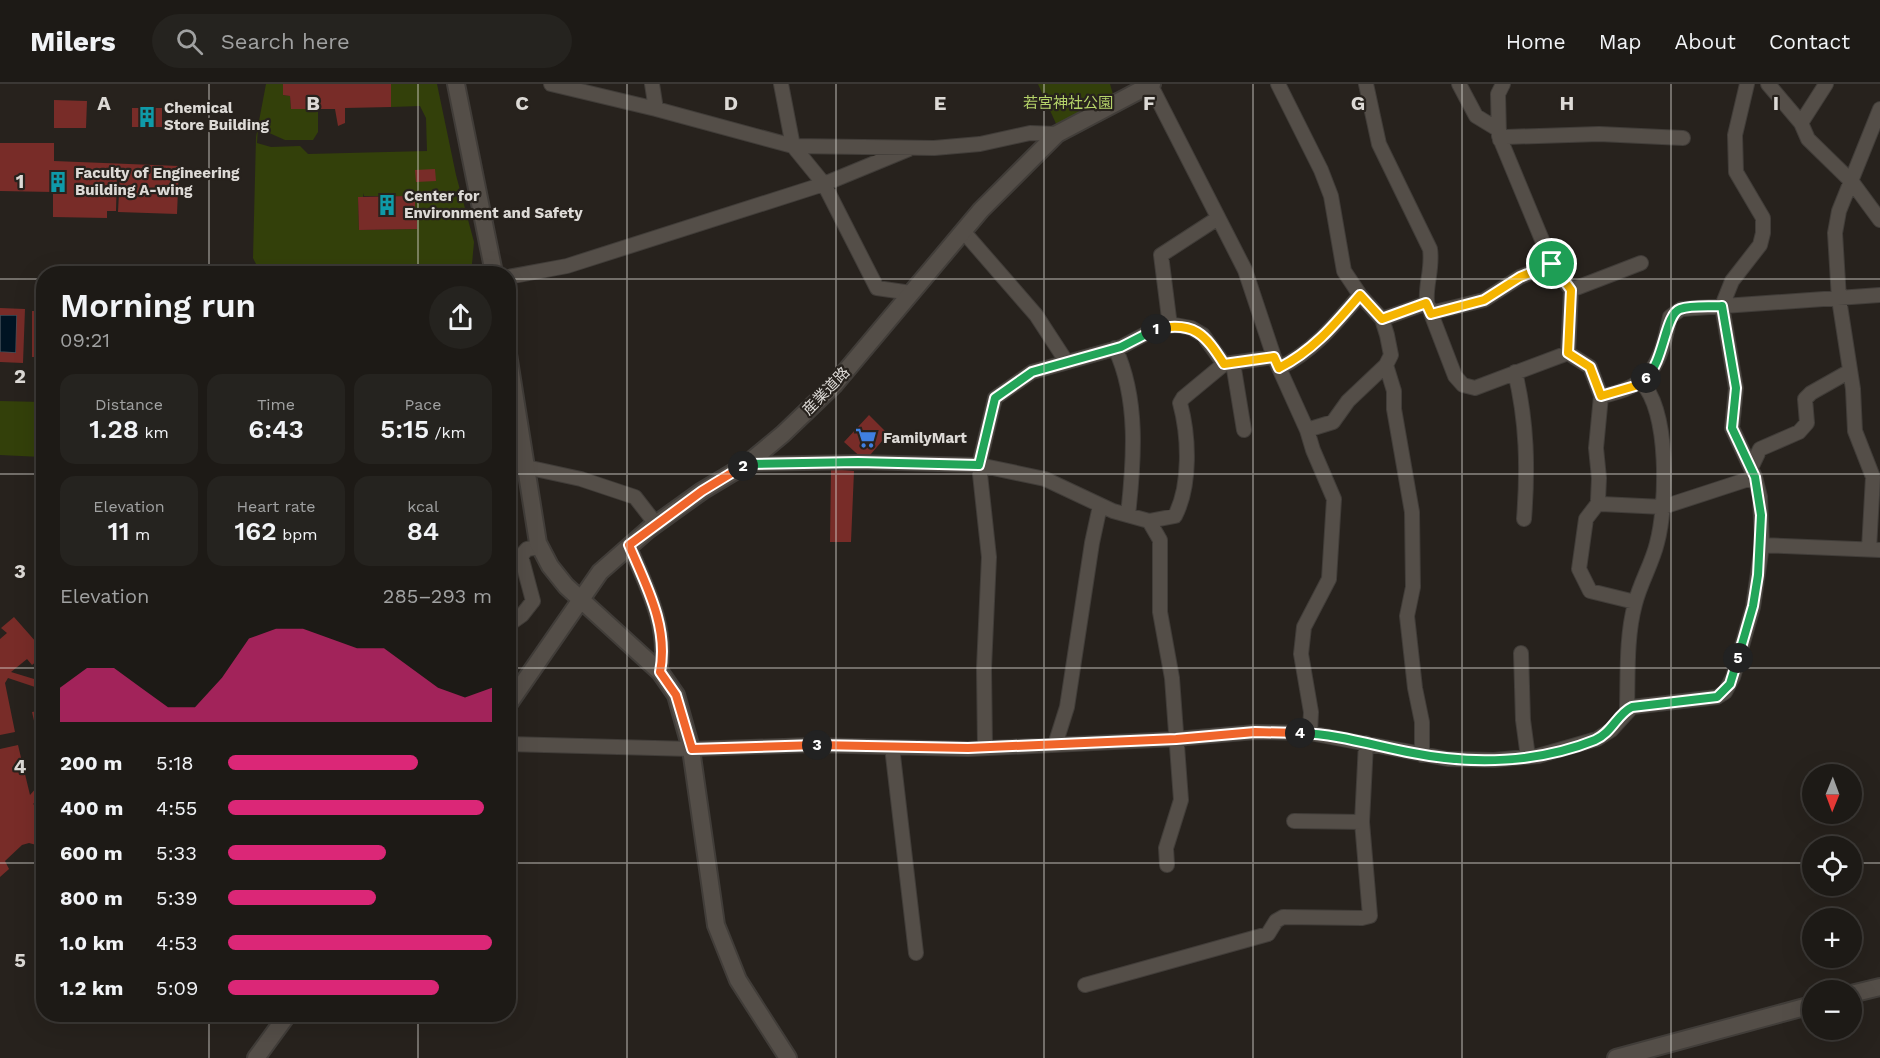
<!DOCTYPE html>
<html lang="en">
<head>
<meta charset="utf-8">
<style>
  :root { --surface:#1d1a16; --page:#25231f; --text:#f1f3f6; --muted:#a0a1a1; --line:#3b3835; --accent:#db2777 }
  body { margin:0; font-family:"Work Sans","Noto Sans JP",sans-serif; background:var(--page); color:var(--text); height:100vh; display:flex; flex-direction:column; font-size:22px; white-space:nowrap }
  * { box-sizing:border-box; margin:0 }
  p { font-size:20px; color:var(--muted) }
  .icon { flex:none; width:33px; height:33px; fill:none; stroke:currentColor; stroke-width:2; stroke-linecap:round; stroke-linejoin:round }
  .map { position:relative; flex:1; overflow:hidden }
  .drawer { position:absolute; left:36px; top:182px; width:480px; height:756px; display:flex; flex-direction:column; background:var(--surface); border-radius:24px; box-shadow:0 6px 24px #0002,0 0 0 2px var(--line) }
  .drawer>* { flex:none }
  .needle { width:39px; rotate:181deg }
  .controls { position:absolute; left:1802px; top:680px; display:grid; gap:12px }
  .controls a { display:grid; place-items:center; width:60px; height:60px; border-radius:50%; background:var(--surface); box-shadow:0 6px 24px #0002,0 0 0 2px var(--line); font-size:30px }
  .pin { position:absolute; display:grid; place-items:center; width:51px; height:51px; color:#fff; margin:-26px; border:3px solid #fff; border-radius:50%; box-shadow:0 2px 6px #0007 }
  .km { position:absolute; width:30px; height:30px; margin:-15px; border-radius:50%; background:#222; color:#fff; font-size:16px; line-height:30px; text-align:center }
  .round { display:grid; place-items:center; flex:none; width:63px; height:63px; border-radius:32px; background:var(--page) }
  .overview { display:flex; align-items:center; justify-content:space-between; height:102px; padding:0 24px }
  h1 { font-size:33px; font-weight:600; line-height:45px }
  .figures { display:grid; grid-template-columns:repeat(3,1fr); gap:9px; height:102px; padding:6px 24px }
  .figures div { display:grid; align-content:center; border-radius:15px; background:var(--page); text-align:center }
  .figures b { font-size:26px; font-weight:600 }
  .figures small { font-size:16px; font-weight:400 }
  .figures p { font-size:16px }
  .chart { height:168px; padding:12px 24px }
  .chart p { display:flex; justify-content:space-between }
  .chart svg { width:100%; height:108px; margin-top:6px; fill:var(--accent); opacity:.7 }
  ul { padding:0 24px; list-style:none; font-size:20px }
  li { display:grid; grid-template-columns:96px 72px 1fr; align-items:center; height:45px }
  li i { height:15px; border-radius:8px; background:var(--accent) }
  header { display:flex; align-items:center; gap:36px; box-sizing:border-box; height:84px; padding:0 30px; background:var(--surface); border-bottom:2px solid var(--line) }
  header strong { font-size:28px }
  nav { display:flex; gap:33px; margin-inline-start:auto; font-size:21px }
  .search { width:420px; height:54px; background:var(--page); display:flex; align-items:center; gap:15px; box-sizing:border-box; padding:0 21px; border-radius:33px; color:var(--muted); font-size:22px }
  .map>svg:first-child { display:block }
  .green { fill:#33400a; fill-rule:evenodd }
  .water { fill:#001423; stroke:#424f59; stroke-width:1.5 }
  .building { fill:#782c28 }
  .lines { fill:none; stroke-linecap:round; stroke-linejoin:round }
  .minor-casing { stroke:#413d39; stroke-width:16 }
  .tertiary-casing { stroke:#413d39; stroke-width:20 }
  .minor { stroke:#544e48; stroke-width:14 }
  .tertiary { stroke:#544e48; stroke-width:16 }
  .split-1-casing { stroke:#fff; stroke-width:12 }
  .split-2-casing { stroke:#fff; stroke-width:12 }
  .split-3-casing { stroke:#fff; stroke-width:12 }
  .split-4-casing { stroke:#fff; stroke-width:12 }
  .split-5-casing { stroke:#fff; stroke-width:12 }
  .split-6-casing { stroke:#fff; stroke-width:12 }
  .split-7-casing { stroke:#fff; stroke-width:12 }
  .split-1 { stroke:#f5b400; stroke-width:8 }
  .split-2 { stroke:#22a559; stroke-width:8 }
  .split-3 { stroke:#f0652b; stroke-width:8 }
  .split-4 { stroke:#f0652b; stroke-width:8 }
  .split-5 { stroke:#22a559; stroke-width:8 }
  .split-6 { stroke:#22a559; stroke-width:8 }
  .split-7 { stroke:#f5b400; stroke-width:8 }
  .grid { fill:none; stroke:#dddad6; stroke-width:1.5; stroke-opacity:0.55 }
  .labels { text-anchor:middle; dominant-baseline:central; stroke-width:4.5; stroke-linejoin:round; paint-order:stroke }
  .park-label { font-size:15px; fill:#b5d369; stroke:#27221d }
  .poi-label { font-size:15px; font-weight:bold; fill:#dddad6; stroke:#27221d; text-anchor:start }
  .street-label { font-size:15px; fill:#dddad6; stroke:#27221d }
  .grid-label { font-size:20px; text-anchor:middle; font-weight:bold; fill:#dddad6; stroke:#27221d; stroke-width:4.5; stroke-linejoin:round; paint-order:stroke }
</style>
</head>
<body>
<header>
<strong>Milers</strong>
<div class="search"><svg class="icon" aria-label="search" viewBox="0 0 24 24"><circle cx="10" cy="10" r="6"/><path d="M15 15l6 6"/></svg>Search here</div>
<nav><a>Home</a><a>Map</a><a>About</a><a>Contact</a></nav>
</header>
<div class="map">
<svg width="1880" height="974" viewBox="0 0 1880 974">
  <rect width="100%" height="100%" fill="#27221d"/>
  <path class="green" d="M 266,0 L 283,0 L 283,11 L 290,12 L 291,25 L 318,24 L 318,48 L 313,56 L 285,56 L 258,44 L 257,59 L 271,63 L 300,62 L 308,70 L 427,67 L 426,34 L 420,22 L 391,23 L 391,0 L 437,0 L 456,91 L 474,158 L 472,180 L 463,184 L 435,187 L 256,180 L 253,174 L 256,53 ZM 408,106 L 412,106 L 412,112 L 415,112 L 415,128 L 423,128 L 422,132 L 417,132 L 417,145 L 359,146 L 358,113 L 363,113 L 363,109 L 364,112 L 408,112 Z
    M 1038,0 L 1110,0 L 1114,14 L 1058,44 Z
    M 0,317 L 43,318 L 42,373 L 0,371 Z"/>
  <path class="water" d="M 0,231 L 17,231 L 16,269 L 0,268 Z"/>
  <path class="building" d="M 283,0 L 391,0 L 391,23 L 345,24 L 345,39 L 338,42 L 335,25 L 291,25 L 290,12 L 283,11 Z
    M 54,16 L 87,17 L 86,44 L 54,44 Z
    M 132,24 L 162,24 L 162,43 L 132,43 Z
    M 0,59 L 54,59 L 54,77 L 179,82 L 177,130 L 118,128 L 120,89 L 117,89 L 116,127 L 107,127 L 107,134 L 53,133 L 53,108 L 0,107 Z
    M 435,85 L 436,97 L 416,98 L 415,86 Z
    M 408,106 L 412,106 L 412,112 L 415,112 L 415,128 L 423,128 L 422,133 L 417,132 L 417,145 L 359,146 L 358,113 L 408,112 Z
    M 0,224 L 25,225 L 23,279 L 0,278 L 0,268 L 16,269 L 17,231 L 0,231 Z
    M 32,227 L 44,227 L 43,273 L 32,273 Z
    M 869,331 L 888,350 L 865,377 L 844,358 Z
    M 831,385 L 854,387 L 851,458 L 830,458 Z
    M 14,533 L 44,567 L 44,571 L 32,581 L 27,575 L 11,588 L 44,598 L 44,606 L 8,594 L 5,599 L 15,648 L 0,651 L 0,555 L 7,549 L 1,544 Z
    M 44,626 L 44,676 L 43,676 L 32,628 Z
    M 18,661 L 30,711 L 44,695 L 44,710 L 33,720 L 44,728 L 44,763 L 29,759 L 22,761 L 5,777 L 9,785 L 0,793 L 0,665 Z"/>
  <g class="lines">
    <defs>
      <path id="minor" d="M 551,0 L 656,25 L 652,0
        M 781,0 L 793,62 L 824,100 L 877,204 L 911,209
        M 1150,0 L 1245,186 L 1274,273 L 1307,346 L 1313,366 L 1334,415 L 1329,495 L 1304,543 L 1301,570 L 1311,628 L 1310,649
        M 1278,0 L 1321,86 L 1331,112 L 1344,187 L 1360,211 L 1382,235 L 1387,251 L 1391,271 L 1386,281 L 1394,307 L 1394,325 L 1412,428 L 1413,503 L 1407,532 L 1415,604 L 1422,638 L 1422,671
        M 1366,0 L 1379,60 L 1430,165 C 1433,185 1425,201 1427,219
        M 1459,0 L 1476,32 L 1499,46
        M 1503,0 L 1498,10 L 1499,52 L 1552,180 L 1571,206 L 1568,269
        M 1768,0 L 1801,39 L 1808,55 L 1852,98 L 1880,136
        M 656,25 L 793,62 L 934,64 L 980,60 L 1030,49 L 1057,50
        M 1801,39 L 1826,0
        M 1500,56 L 1506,53 L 1599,50 L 1683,54
        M 963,147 L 1036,231 L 1066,277
        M 508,193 L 567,182 L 824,100 L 909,65
        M 1571,206 L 1641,179
        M 1431,229 L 1484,216 L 1520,193 L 1552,180
        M 1382,235 L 1427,219 L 1455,292 L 1463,301 L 1475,304 L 1568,269 L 1590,283 L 1601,312 L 1596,364 L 1599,394 L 1598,416 L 1601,420 L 1663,423 L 1755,393
        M 1170,242 L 1161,171 L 1218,134
        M 1115,264 C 1139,315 1134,377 1128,431
        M 1233,279 L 1244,346
        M 1279,284 C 1314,267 1335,240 1360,211
        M 1515,288 C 1527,338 1528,384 1524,435
        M 1601,312 C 1652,303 1660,280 1670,233 L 1681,225 L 1880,211
        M 1307,346 L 1333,338 L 1348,317 L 1386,281
        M 508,379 L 581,395 L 635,413 L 656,440
        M 747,380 L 858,378 L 979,381 L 1045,395 L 1113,427 L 1149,437 L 1175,432 C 1191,401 1189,352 1180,319 L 1183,314 L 1224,280 L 1274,273
        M 1751,384 L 1760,365 L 1799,348 L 1807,339 L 1805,315 L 1811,309 L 1850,287
        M 1599,418 L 1586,435 L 1579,485 L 1590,507 L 1635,518
        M 1149,437 L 1160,456 L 1160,528 L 1172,594 L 1181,716 L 1166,764 L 1167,781
        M 629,461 C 646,502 669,543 660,588
        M 1762,461 L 1880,466
        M 1869,465 L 1873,393 L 1855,347 L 1853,305 L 1839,215 L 1835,149 L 1839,127 L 1880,25
        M 508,541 L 522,531 L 533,517 L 521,472 L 527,465 L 540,463
        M 1521,569 L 1523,636 L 1528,673
        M 1627,625 C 1628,591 1626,553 1635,520 C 1640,499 1652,480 1657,459 C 1667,422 1670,326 1641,298
        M 508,660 L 691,665 L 812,661 L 968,665 L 1176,655 L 1255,648 L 1310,649 L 1448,675 L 1494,676 L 1538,672 L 1597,655 L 1611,646 L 1632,623 L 1717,613 L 1725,608 L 1733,593 L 1753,523 L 1762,461 L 1760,413 L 1755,393 L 1732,344 L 1736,304 L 1722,222 L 1732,197 L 1760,161 L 1763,149 L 1763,134 L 1736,88 L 1735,51 L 1747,0
        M 1055,661 L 1067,623 L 1092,459 L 1100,422
        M 892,663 L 916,869
        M 985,664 L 984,584 L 989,473 L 979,381 L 995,314 L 1032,288 L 1121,263 L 1153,246 L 1175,241 L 1191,244 L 1203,251 L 1224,280
        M 1294,737 L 1362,738
        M 1085,901 L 1268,850 L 1276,837 L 1283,833 L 1362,834 L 1370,832 L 1362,738 L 1366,659"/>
      <path id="tertiary" d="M 456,0 L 494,189
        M 508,270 L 538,459 L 550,482 L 566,502 L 660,588 L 676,611 L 691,665 L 716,841 L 738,896 L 788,974
        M 508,621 L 600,488 L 649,445 L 702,407 L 747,380 L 783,350 L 834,301 L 981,126 L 1057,50 L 1152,0
        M 1851,910 L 1880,903
        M 256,974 L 288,930
        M 1616,974 L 1812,921"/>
    </defs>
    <use href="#minor" class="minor-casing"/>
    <use href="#tertiary" class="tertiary-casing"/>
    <use href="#minor" class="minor"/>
    <use href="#tertiary" class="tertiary"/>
  </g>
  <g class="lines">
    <defs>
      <path id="split-1" d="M 1156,245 C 1194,237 1205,250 1224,280 L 1274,273 L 1279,284 C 1314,266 1335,240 1360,211 L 1382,235 L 1426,219 L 1431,230 L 1484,216 L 1520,193 L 1552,180"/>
      <path id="split-2" d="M 743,382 L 747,380 L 858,378 L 979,381 L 995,314 L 1032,288 L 1121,263 L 1156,245"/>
      <path id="split-3" d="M 743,382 L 702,407 L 629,461 C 646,501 669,543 660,588 L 676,611 L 692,665 L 817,661"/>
      <path id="split-4" d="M 817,661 L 968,664 L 1176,655 L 1255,648 L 1300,649"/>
      <path id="split-5" d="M 1300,649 C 1338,650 1375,662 1413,669 C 1473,681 1538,679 1595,656 C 1612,649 1617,630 1632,623 L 1717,613 L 1730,600 L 1738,574"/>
      <path id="split-6" d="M 1646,294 C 1664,278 1665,230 1680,225 C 1692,221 1709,223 1722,222 L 1736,304 L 1732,344 L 1755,393 L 1761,431 L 1758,491 L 1753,522 L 1738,574"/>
      <path id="split-7" d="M 1552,180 L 1571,206 L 1568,269 L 1590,283 L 1601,312 L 1635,302 L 1646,294"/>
    </defs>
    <use href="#split-1" class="split-1-casing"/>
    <use href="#split-2" class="split-2-casing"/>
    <use href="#split-3" class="split-3-casing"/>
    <use href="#split-4" class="split-4-casing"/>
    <use href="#split-5" class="split-5-casing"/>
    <use href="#split-6" class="split-6-casing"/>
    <use href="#split-7" class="split-7-casing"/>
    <use href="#split-1" class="split-1"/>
    <use href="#split-2" class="split-2"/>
    <use href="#split-3" class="split-3"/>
    <use href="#split-4" class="split-4"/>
    <use href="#split-5" class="split-5"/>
    <use href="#split-6" class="split-6"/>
    <use href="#split-7" class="split-7"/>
  </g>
  <path class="grid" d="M 209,0 L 209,189M 418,0 L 418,189M 627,0 L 627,974M 836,0 L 836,974M 1044,0 L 1044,974M 1253,0 L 1253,974M 1462,0 L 1462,974M 1671,0 L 1671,974M 0,195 L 44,195M 508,195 L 1880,195M 0,390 L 44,390M 508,390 L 1880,390M 0,584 L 44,584M 508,584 L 1880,584M 0,779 L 44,779M 508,779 L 1812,779M 1851,779 L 1880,779M 209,930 L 209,974M 418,930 L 418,974"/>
  <defs>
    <symbol id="building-bare" viewBox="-9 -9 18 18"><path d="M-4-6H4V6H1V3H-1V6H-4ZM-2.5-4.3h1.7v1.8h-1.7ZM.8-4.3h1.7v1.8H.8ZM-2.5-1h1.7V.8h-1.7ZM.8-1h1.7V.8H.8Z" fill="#0f9aa8" stroke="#27221d" stroke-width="2.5" paint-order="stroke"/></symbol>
    <symbol id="supermarket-bare" viewBox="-9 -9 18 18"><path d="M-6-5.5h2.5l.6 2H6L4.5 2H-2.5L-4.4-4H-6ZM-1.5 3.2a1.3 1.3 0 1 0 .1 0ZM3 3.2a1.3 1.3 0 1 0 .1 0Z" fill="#3f7fe0" stroke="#27221d" stroke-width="2.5" paint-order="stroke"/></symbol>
  </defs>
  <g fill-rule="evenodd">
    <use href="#building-bare" x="132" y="18" width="30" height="30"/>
    <use href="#building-bare" x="43" y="83" width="30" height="30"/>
    <use href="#building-bare" x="372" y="106" width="30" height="30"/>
    <use href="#supermarket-bare" x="851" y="339" width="30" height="30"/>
  </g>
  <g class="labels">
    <g class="park-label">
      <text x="1068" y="19">若宮神社公園</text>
    </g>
    <g class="poi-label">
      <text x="164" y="24">Chemical<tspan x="164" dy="17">Store Building</tspan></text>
      <text x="75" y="89">Faculty of Engineering<tspan x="75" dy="17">Building A-wing</tspan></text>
      <text x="404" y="112">Center for<tspan x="404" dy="17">Environment and Safety</tspan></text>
      <text x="883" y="354">FamilyMart</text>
    </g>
    <g class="street-label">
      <text transform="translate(826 307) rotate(-46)">産業道路</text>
    </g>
  </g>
  <g class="grid-label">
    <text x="104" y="26">A</text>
    <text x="313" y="26">B</text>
    <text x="522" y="26">C</text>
    <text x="731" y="26">D</text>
    <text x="940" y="26">E</text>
    <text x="1149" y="26">F</text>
    <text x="1358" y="26">G</text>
    <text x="1567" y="26">H</text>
    <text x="1776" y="26">I</text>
    <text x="20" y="104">1</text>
    <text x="20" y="299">2</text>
    <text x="20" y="494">3</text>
    <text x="20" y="689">4</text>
    <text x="20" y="883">5</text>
  </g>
</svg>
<div class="controls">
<a><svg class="needle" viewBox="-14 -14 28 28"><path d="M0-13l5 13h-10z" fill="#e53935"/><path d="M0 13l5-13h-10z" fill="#a0a1a1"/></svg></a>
<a><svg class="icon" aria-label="locate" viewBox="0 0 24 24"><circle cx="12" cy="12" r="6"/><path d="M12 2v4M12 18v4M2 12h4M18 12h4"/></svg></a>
<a>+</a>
<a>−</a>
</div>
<div class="pin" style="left:1552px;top:180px;background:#1e9e55"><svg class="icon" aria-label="arrive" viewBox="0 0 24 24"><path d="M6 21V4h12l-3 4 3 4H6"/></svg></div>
<b class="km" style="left:1156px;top:245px">1</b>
<b class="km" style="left:743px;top:382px">2</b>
<b class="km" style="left:817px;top:661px">3</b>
<b class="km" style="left:1300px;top:649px">4</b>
<b class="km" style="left:1738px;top:574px">5</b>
<b class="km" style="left:1646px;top:294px">6</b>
<section class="drawer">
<div class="overview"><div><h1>Morning run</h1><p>09:21</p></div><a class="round"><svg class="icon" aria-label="share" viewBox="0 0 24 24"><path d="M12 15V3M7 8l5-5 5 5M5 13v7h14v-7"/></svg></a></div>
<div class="figures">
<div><p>Distance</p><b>1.28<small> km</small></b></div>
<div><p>Time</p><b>6:43</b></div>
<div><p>Pace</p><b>5:15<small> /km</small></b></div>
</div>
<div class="figures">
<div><p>Elevation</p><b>11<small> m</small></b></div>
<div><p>Heart rate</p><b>162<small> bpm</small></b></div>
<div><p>kcal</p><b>84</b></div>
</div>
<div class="chart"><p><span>Elevation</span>285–293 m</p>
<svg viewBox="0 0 160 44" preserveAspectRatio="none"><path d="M0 44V30L10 22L20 22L30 30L40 38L50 38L60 26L70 10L80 6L90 6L100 10L110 14L120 14L130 22L140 30L150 34L160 30V44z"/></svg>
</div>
<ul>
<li><b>200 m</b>5:18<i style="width:72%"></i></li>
<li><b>400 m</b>4:55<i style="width:97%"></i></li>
<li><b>600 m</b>5:33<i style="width:60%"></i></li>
<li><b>800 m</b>5:39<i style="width:56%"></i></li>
<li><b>1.0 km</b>4:53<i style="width:100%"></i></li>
<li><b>1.2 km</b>5:09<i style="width:80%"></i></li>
</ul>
</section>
</div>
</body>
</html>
